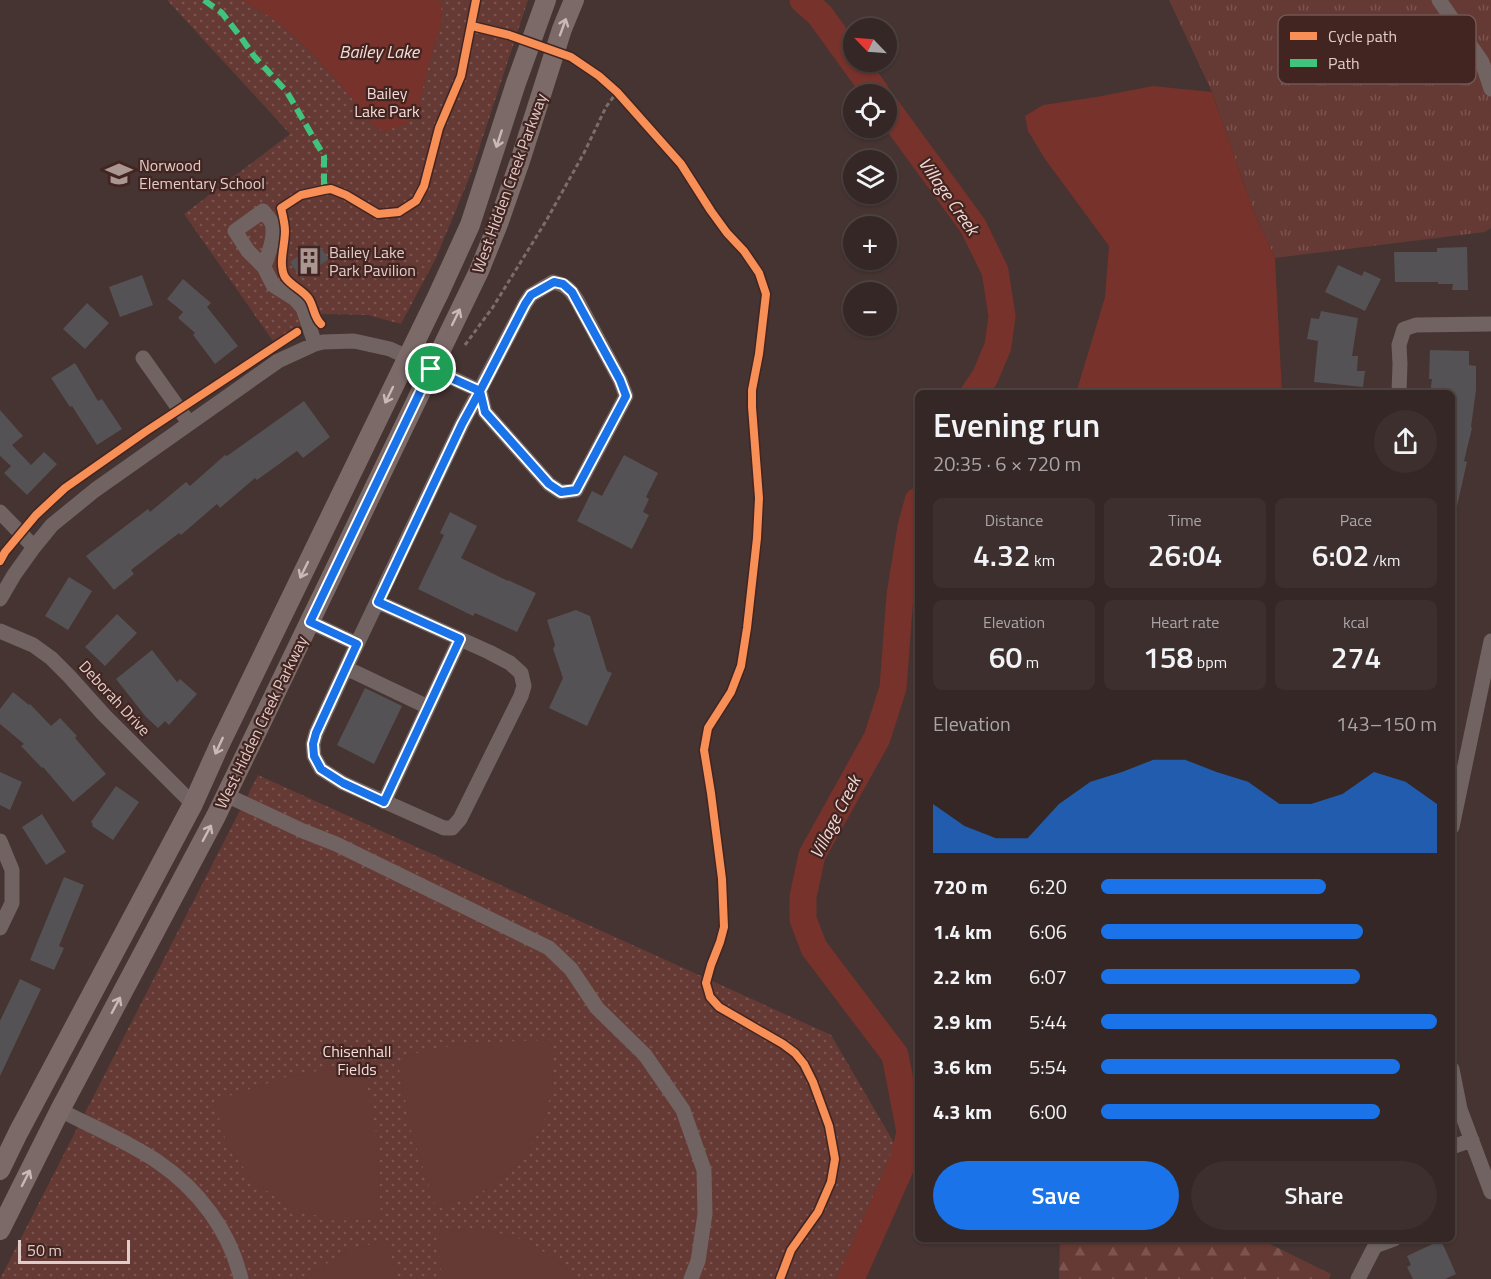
<!DOCTYPE html>
<html lang="en">
<head>
<meta charset="utf-8">
<style>
  :root { --surface:#342725; --page:#3c2f2d; --text:#f1f3f6; --muted:#a9a5a7; --line:#4e4442; --accent:#1a73e8 }
  body { margin:0; font-family:"Titillium Web",sans-serif; background:var(--page); color:var(--text); height:100vh; display:flex; flex-direction:column; font-size:22px; white-space:nowrap }
  * { box-sizing:border-box; margin:0 }
  p { font-size:20px; color:var(--muted) }
  .icon { flex:none; width:33px; height:33px; fill:none; stroke:currentColor; stroke-width:2; stroke-linecap:round; stroke-linejoin:round }
  .map { position:relative; flex:1; overflow:hidden }
  .sheet { position:absolute; left:915px; top:390px; width:540px; height:852px; display:flex; flex-direction:column; background:var(--surface); border-radius:9px; box-shadow:0 2px 4px #0004,0 0 0 2px var(--line) }
  .sheet>* { flex:none }
  .needle { width:39px; rotate:295deg }
  .fabs { position:absolute; left:843px; top:18px; display:grid; gap:12px }
  .fabs a { display:grid; place-items:center; width:54px; height:54px; border-radius:50%; background:var(--surface); box-shadow:0 2px 4px #0004,0 0 0 2px var(--line); font-size:30px }
  .scale { position:absolute; left:18px; bottom:15px; width:112px; box-sizing:border-box; padding-left:6px; border:3px solid #e0ccc8; border-top:0; font-size:16px; line-height:21px; white-space:nowrap; color:#e0ccc8; -webkit-text-stroke:4px #422420; paint-order:stroke }
  .pin { position:absolute; display:grid; place-items:center; width:51px; height:51px; color:#fff; margin:-26px; border:3px solid #fff; border-radius:50%; box-shadow:0 2px 6px #0007 }
  .round { display:grid; place-items:center; flex:none; width:63px; height:63px; border-radius:32px; background:var(--page) }
  .summary { display:flex; align-items:center; justify-content:space-between; height:102px; padding:0 18px }
  h1 { font-size:33px; font-weight:600; line-height:45px }
  .metrics { display:grid; grid-template-columns:repeat(3,1fr); gap:9px; height:102px; padding:6px 18px }
  .metrics div { display:grid; align-content:center; border-radius:9px; background:var(--page); text-align:center }
  .metrics b { font-size:30px; font-weight:600 }
  .metrics small { font-size:16px; font-weight:400 }
  .metrics p { font-size:16px }
  .chart { height:168px; padding:12px 18px }
  .chart p { display:flex; justify-content:space-between }
  .chart svg { width:100%; height:108px; margin-top:6px; fill:var(--accent); opacity:.7 }
  .action { display:flex; gap:12px; margin-top:auto; padding:12px 18px }
  .action a { flex:1; height:69px; border-radius:36px; background:var(--accent); color:#fff; font-size:24px; font-weight:600; line-height:69px; text-align:center }
  .action a+a { background:var(--page); color:var(--text) }
  ul { padding:0 18px; list-style:none; font-size:20px }
  li { display:grid; grid-template-columns:96px 72px 1fr; align-items:center; height:45px }
  li i { height:15px; border-radius:8px; background:var(--accent) }
  .map>svg:first-child { display:block }
  .grass { fill:url(#grass-tufts) }
  .forest { fill:url(#forest-firs) }
  .park { fill:url(#park-dots) }
  .garden { fill:#653934 }
  .water { fill:#76322b }
  .lines { fill:none; stroke-linecap:round; stroke-linejoin:round }
  .river { stroke:#76322b; stroke-width:27 }
  .building { fill:#555255 }
  .path { stroke:#7a6e6c; stroke-width:3; stroke-dasharray:4.5 3; stroke-linecap:butt }
  .minor { stroke:#706361; stroke-width:15 }
  .major { stroke:#7b6a68; stroke-width:20 }
  .quiet { stroke:#40c37c; stroke-width:6; stroke-dasharray:12 6; stroke-linecap:butt }
  .cycleway-casing { stroke:#422420; stroke-width:11 }
  .cycleway { stroke:#f78f57; stroke-width:8 }
  .oneway { stroke:#ccb8b5 }
  .route-casing { stroke:#fff; stroke-width:12 }
  .route { stroke:#1a73e8; stroke-width:8 }
  .labels { text-anchor:middle; dominant-baseline:central; stroke-width:4.5; stroke-linejoin:round; paint-order:stroke }
  .park-label { font-size:16px; fill:#f4dcd8; stroke:#422420 }
  .poi-label { font-size:16px; fill:#e0ccc8; stroke:#422420; text-anchor:start }
  .street-label { font-size:16px; fill:#e0ccc8; stroke:#422420 }
  .water-label { font-size:18px; font-style:italic; fill:#f2dad6; stroke:#422420 }
  .key { fill:#422420; stroke:#715652; stroke-width:1.5 }
  .key-label { font-size:16px; fill:#e0ccc8 }
</style>
</head>
<body>
<div class="map">
<svg width="1491" height="1279" viewBox="0 0 1491 1279">
  <defs>
    <pattern id="grass-tufts" width="24" height="20" patternUnits="userSpaceOnUse" patternTransform="scale(1.5)"><rect width="24" height="20" fill="#653934"/><path d="M3 7l-1-3M5 7V3M7 7l1-3M15 17l-1-3M17 17v-4M19 17l1-3" fill="none" stroke="#7b5450"/></pattern>
    <pattern id="forest-firs" width="22" height="20" patternUnits="userSpaceOnUse" patternTransform="scale(1.5)"><rect width="22" height="20" fill="#653934"/><path d="M5 1l3.5 6h-7zM16 11l3.5 6h-7z" fill="#7b5450"/></pattern>
    <pattern id="park-dots" width="8" height="8" patternUnits="userSpaceOnUse" patternTransform="scale(1.5)"><rect width="8" height="8" fill="#653934"/><path d="M2 2h.1M6 6h.1" fill="none" stroke="#7b5450" stroke-width="1.8" stroke-linecap="round"/></pattern>
  </defs>
  <rect width="100%" height="100%" fill="#453431"/>
  <path class="grass" d="M 1169,0 L 1491,0 L 1491,228 L 1485,232 L 1275,258 L 1254,213 L 1212,92 Z"/>
  <path class="forest" d="M 1060,1239 L 1260,1239 L 1331,1274 L 1329,1279 L 1059,1279 Z"/>
  <path class="park" d="M 167,0 L 528,0 L 470,176 L 436,258 L 401,324 L 368,315 L 323,314 L 273,341 L 184,214 L 290,134 Z
    M 258,775 L 831,1035 L 900,1153 L 852,1279 L 0,1279 Z"/>
  <path class="garden" d="M 550,1040 L 553,1086 L 541,1130 L 516,1167 L 479,1194 L 436,1208 L 411,1131 L 399,1068 L 407,1055 L 465,1043 Z
    M 354,1064 L 365,1073 L 376,1133 L 381,1218 L 335,1221 L 291,1208 L 254,1182 L 227,1145 L 214,1101 L 286,1077 Z
    M 484,1229 L 528,1241 L 565,1267 L 574,1279 L 441,1279 L 439,1231 Z
    M 385,1240 L 398,1279 L 306,1279 L 341,1253 Z"/>
  <path class="water" d="M 242,0 L 438,0 L 441,3 L 442,22 L 433,49 L 418,107 L 407,124 L 384,131 L 375,127 C 348,94 321,59 288,31 C 274,19 258,9 242,0 Z
    M 1153,86 L 1212,92 L 1254,213 L 1275,258 L 1282,393 L 1076,393 L 1105,297 L 1109,246 L 1045,159 L 1028,131 L 1025,116 L 1043,105 L 1096,97 Z"/>
  <g class="lines">
    <path class="river" d="M 803,0 L 820,15 L 877,94
      M 886,107 L 973,226 L 995,271 L 1002,316 L 998,346 L 985,377 L 974,393
      M 851,1279 L 902,1164 L 910,1132 L 895,1055 L 814,948 L 803,919 L 803,897 L 812,855 L 877,738 L 893,688 L 900,595 L 911,527 L 918,501"/>
  </g>
  <path class="building" d="M 317,243 L 329,259 L 301,278 L 290,262 Z
    M 1467,247 L 1468,290 L 1452,290 L 1453,284 L 1438,284 L 1438,282 L 1395,282 L 1394,252 L 1437,252 L 1437,248 Z
    M 1338,265 L 1362,276 L 1364,271 L 1381,279 L 1365,311 L 1325,292 Z
    M 142,275 L 153,305 L 120,317 L 109,287 Z
    M 183,279 L 211,303 L 207,307 L 238,346 L 215,364 L 193,335 L 195,333 L 178,318 L 183,312 L 167,299 Z
    M 87,303 L 109,323 L 85,349 L 63,329 Z
    M 1321,311 L 1358,318 L 1352,356 L 1358,356 L 1357,371 L 1365,371 L 1363,387 L 1314,382 L 1318,341 L 1307,339 L 1311,318 L 1319,319 Z
    M 1430,350 L 1469,351 L 1469,365 L 1476,366 L 1476,390 L 1471,427 L 1472,428 L 1464,461 L 1467,462 L 1457,506 L 1452,505 L 1452,393 L 1430,393 L 1432,379 L 1429,379 Z
    M 75,363 L 98,401 L 102,399 L 122,429 L 97,445 L 72,406 L 70,407 L 51,378 Z
    M 304,401 L 330,437 L 303,458 L 297,451 L 257,480 L 255,478 L 220,508 L 217,504 L 181,535 L 179,533 L 131,570 L 134,574 L 114,590 L 86,556 L 148,509 L 150,512 L 186,482 L 190,486 L 225,455 L 227,456 Z
    M 0,410 L 23,436 L 12,445 L 31,465 L 44,452 L 57,464 L 27,495 L 4,473 L 11,466 L 0,456 Z
    M 624,455 L 658,473 L 646,497 L 649,499 L 643,512 L 649,515 L 632,549 L 577,521 L 592,491 L 602,496 Z
    M 450,512 L 477,526 L 461,558 L 508,581 L 508,580 L 536,593 L 517,632 L 475,613 L 473,616 L 418,589 L 444,535 L 440,533 Z
    M 69,577 L 92,591 L 68,630 L 45,616 Z
    M 576,610 L 590,616 L 607,671 L 612,673 L 587,726 L 549,708 L 563,678 L 553,649 L 555,645 L 547,620 Z
    M 117,614 L 137,633 L 105,666 L 85,647 Z
    M 152,650 L 177,682 L 180,679 L 197,694 L 169,725 L 165,721 L 158,728 L 146,717 L 116,679 Z
    M 365,688 L 402,706 L 374,764 L 337,745 Z
    M 13,692 L 29,705 L 30,704 L 51,726 L 60,718 L 77,736 L 75,738 L 106,774 L 73,802 L 43,767 L 42,768 L 21,746 L 24,744 L 0,724 L 0,709 Z
    M 0,772 L 22,782 L 10,810 L 0,805 Z
    M 116,786 L 139,802 L 113,840 L 92,826 L 93,824 L 91,822 Z
    M 42,814 L 66,852 L 46,865 L 22,827 Z
    M 64,877 L 84,885 L 59,946 L 64,948 L 54,970 L 30,960 Z
    M 20,979 L 41,989 L 0,1076 L 0,1021 Z
    M 1441,1240 L 1456,1274 L 1445,1279 L 1413,1279 L 1407,1267 L 1411,1265 L 1407,1256 Z"/>
  <g class="lines">
    <path class="path" d="M 465,345 L 493,307 L 546,221 L 584,153 L 606,107 L 617,92"/>
    <path class="minor" d="M 1439,0 L 1482,62 L 1491,89
      M 264,267 C 268,254 276,237 272,223 C 270,219 266,215 263,211 L 235,231 L 248,251 L 264,267 L 273,285 L 295,299 L 303,308 L 315,344
      M 143,358 L 189,423
      M 1399,393 L 1400,364 L 1399,345 L 1404,329 L 1416,325 L 1491,324
      M 0,512 L 34,547
      M 0,599 L 14,575 L 34,547 L 52,525 L 95,490 L 278,361 L 315,344 L 323,342 L 354,341 L 390,349 L 480,391 L 485,412 L 549,484 L 561,492 L 576,490 L 626,396 L 620,380 L 577,300 C 570,289 566,285 553,282 L 531,295 L 525,304 L 462,424 L 357,644 L 310,622
      M 0,631 L 33,645 L 51,658 L 69,676 L 104,715 L 193,804
      M 357,644 L 316,733 L 313,744 L 314,756 L 321,769 L 343,783 L 444,828 L 452,828 L 460,819 L 521,696 L 524,686 L 521,673 L 510,663 L 489,652 L 378,602
      M 346,668 L 428,707
      M 226,795 L 303,831 L 336,844 L 549,948 L 571,969 L 597,1008 L 645,1055 L 683,1110 L 704,1170 L 705,1214 L 698,1261 L 691,1279
      M 384,802 L 460,639
      M 1452,827 L 1491,641
      M 0,841 L 12,870 L 12,903 L 0,928
      M 1452,1069 L 1460,1109 L 1491,1192
      M 60,1110 C 92,1127 127,1141 158,1162 C 198,1189 230,1231 241,1279
      M 1452,1147 L 1472,1140
      M 1378,1239 L 1375,1246 L 1394,1239
      M 1358,1279 L 1375,1246"/>
    <path class="major" d="M 0,1170 L 18,1133 L 193,804 L 219,746 L 438,295 L 470,225 L 516,83 L 546,0
      M 0,1230 L 60,1110 L 216,816 L 479,271 L 498,224 L 520,161 L 562,29 L 574,0"/>
    <path class="quiet" d="M 204,0 L 222,13 L 240,36 L 254,56 L 287,92 L 324,156 L 324,190"/>
    <defs>
      <path id="cycleway" d="M 472,26 L 509,35 L 571,57 L 599,76 L 617,92 L 681,164 L 711,211 L 727,233 L 744,251 L 759,273 L 766,294 L 759,354 L 752,390 L 752,407 L 759,498 L 757,538 L 747,628 L 741,666 L 731,692 L 708,728 L 704,750 L 711,793 L 722,879 L 724,927 L 720,942 L 711,965 L 706,983 L 710,997 L 719,1007 L 783,1044 L 795,1053 L 804,1064 L 813,1082 L 829,1126 L 835,1159 L 831,1182 L 818,1212 L 791,1250 L 780,1279
        M 321,324 C 314,318 314,307 309,299 C 303,290 291,286 285,277 C 278,264 285,246 285,231 C 285,224 283,216 281,208 L 301,195 L 324,190 L 331,189 L 346,195 L 378,214 L 399,212 L 416,201 L 424,186 L 439,128 L 461,76 L 476,0
        M 0,561 L 5,552 L 36,515 L 65,488 L 145,432 L 297,332"/>
    </defs>
    <use href="#cycleway" class="cycleway-casing"/>
    <use href="#cycleway" class="cycleway"/>
  </g>
  <defs><path id="oneway-shaft" d="M-6 0H5M1.5-3L5.5 0L1.5 3" fill="none" stroke-width="1.6" stroke-linecap="round" stroke-linejoin="round" transform="scale(1.5)"/></defs>
  <g class="oneway">
    <use href="#oneway-shaft" transform="translate(563 27) rotate(-70)"/>
    <use href="#oneway-shaft" transform="translate(499 139) rotate(108)"/>
    <use href="#oneway-shaft" transform="translate(456 317) rotate(-64)"/>
    <use href="#oneway-shaft" transform="translate(389 395) rotate(116)"/>
    <use href="#oneway-shaft" transform="translate(304 570) rotate(116)"/>
    <use href="#oneway-shaft" transform="translate(219 746) rotate(115)"/>
    <use href="#oneway-shaft" transform="translate(207 833) rotate(-62)"/>
    <use href="#oneway-shaft" transform="translate(116 1005) rotate(-62)"/>
    <use href="#oneway-shaft" transform="translate(26 1178) rotate(-63)"/>
  </g>
  <g class="lines">
    <defs>
      <path id="route" d="M 431,369 L 310,622 L 357,644 L 316,733 L 313,744 L 314,756 L 321,769 L 343,783 L 384,802 L 460,639 L 378,602 L 462,424 L 480,391 L 485,412 L 549,484 L 561,492 L 576,490 L 626,396 L 620,380 L 572,292 L 563,284 L 554,282 L 531,295 L 525,304 L 480,391 L 431,369"/>
    </defs>
    <use href="#route" class="route-casing"/>
    <use href="#route" class="route"/>
  </g>
  <defs>
    <symbol id="school-bare" viewBox="-9 -9 18 18"><path d="M0-5L7-2L0 1L-7-2ZM-4 1L0 2.5L4 1V4Q0 6-4 4Z" fill="#aa9793" stroke="#422420" stroke-width="2.5" paint-order="stroke"/></symbol>
    <symbol id="building-bare" viewBox="-9 -9 18 18"><path d="M-4-6H4V6H1V3H-1V6H-4ZM-2.5-4.3h1.7v1.8h-1.7ZM.8-4.3h1.7v1.8H.8ZM-2.5-1h1.7V.8h-1.7ZM.8-1h1.7V.8H.8Z" fill="#aa9793" stroke="#422420" stroke-width="2.5" paint-order="stroke"/></symbol>
  </defs>
  <g fill-rule="evenodd">
    <use href="#school-bare" x="100" y="155" width="38" height="38"/>
    <use href="#building-bare" x="290" y="242" width="38" height="38"/>
  </g>
  <g class="labels">
    <g class="park-label">
      <text x="387" y="93">Bailey<tspan x="387" dy="18">Lake Park</tspan></text>
      <text x="357" y="1051">Chisenhall<tspan x="357" dy="18">Fields</tspan></text>
    </g>
    <g class="poi-label">
      <text x="139" y="165">Norwood<tspan x="139" dy="18">Elementary School</tspan></text>
      <text x="329" y="252">Bailey Lake<tspan x="329" dy="18">Park Pavilion</tspan></text>
    </g>
    <g class="street-label">
      <text transform="translate(509 183) rotate(-70)">West Hidden Creek Parkway</text>
      <text transform="translate(115 698) rotate(47)">Deborah Drive</text>
      <text transform="translate(261 722) rotate(-64)">West Hidden Creek Parkway</text>
    </g>
    <g class="water-label">
      <text x="379" y="51">Bailey Lake</text>
      <text transform="translate(949 196) rotate(55)">Village Creek</text>
      <text transform="translate(835 817) rotate(-63)">Village Creek</text>
    </g>
  </g>
  <rect x="1278" y="15" width="198" height="69" rx="9" class="key"/>
  <rect x="1290" y="32" width="27" height="8" fill="#f78f57"/>
  <rect x="1290" y="59" width="27" height="8" fill="#40c37c"/>
  <g class="key-label">
    <text x="1328" y="42">Cycle path</text>
    <text x="1328" y="69">Path</text>
  </g>
</svg>
<div class="fabs">
<a><svg class="needle" viewBox="-14 -14 28 28"><path d="M0-13l5 13h-10z" fill="#e53935"/><path d="M0 13l5-13h-10z" fill="#a9a5a7"/></svg></a>
<a><svg class="icon" aria-label="locate" viewBox="0 0 24 24"><circle cx="12" cy="12" r="6"/><path d="M12 2v4M12 18v4M2 12h4M18 12h4"/></svg></a>
<a><svg class="icon" aria-label="layers" viewBox="0 0 24 24"><path d="M12 4l9 5-9 5-9-5zM3 14l9 5 9-5"/></svg></a>
<a>+</a>
<a>−</a>
</div>
<div class="scale">50 m</div>
<div class="pin" style="left:431px;top:369px;background:#1e9e55"><svg class="icon" aria-label="arrive" viewBox="0 0 24 24"><path d="M6 21V4h12l-3 4 3 4H6"/></svg></div>
<section class="sheet">
<div class="summary"><div><h1>Evening run</h1><p>20:35 · 6 × 720 m</p></div><a class="round"><svg class="icon" aria-label="share" viewBox="0 0 24 24"><path d="M12 15V3M7 8l5-5 5 5M5 13v7h14v-7"/></svg></a></div>
<div class="metrics">
<div><p>Distance</p><b>4.32<small> km</small></b></div>
<div><p>Time</p><b>26:04</b></div>
<div><p>Pace</p><b>6:02<small> /km</small></b></div>
</div>
<div class="metrics">
<div><p>Elevation</p><b>60<small> m</small></b></div>
<div><p>Heart rate</p><b>158<small> bpm</small></b></div>
<div><p>kcal</p><b>274</b></div>
</div>
<div class="chart"><p><span>Elevation</span>143–150 m</p>
<svg viewBox="0 0 160 44" preserveAspectRatio="none"><path d="M0 44V24L10 33L20 38L30 38L40 24L50 15L60 11L70 6L80 6L90 11L100 15L110 24L120 24L130 20L140 11L150 15L160 24V44z"/></svg>
</div>
<ul>
<li><b>720 m</b>6:20<i style="width:67%"></i></li>
<li><b>1.4 km</b>6:06<i style="width:78%"></i></li>
<li><b>2.2 km</b>6:07<i style="width:77%"></i></li>
<li><b>2.9 km</b>5:44<i style="width:100%"></i></li>
<li><b>3.6 km</b>5:54<i style="width:89%"></i></li>
<li><b>4.3 km</b>6:00<i style="width:83%"></i></li>
</ul>
<div class="action"><a>Save</a><a>Share</a></div>
</section>
</div>
</body>
</html>
